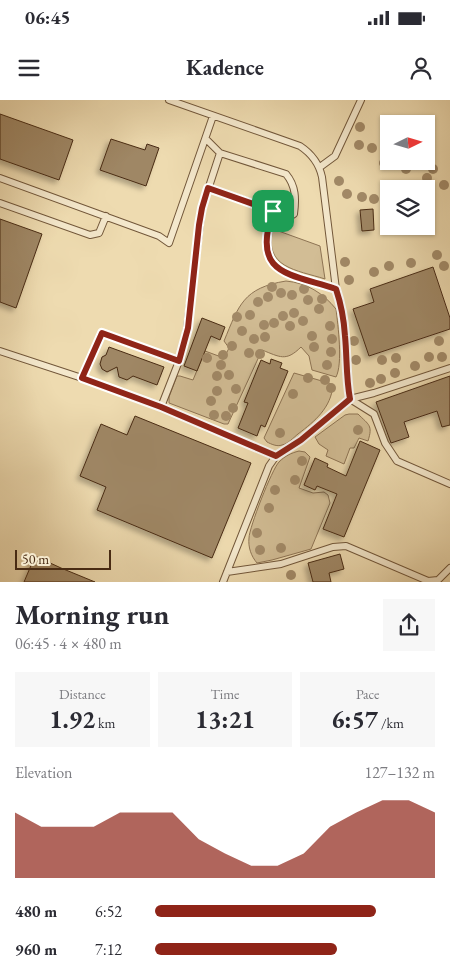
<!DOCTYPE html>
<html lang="en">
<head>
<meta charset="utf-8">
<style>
  :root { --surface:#fff; --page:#f7f7f7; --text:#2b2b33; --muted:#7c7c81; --accent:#8f2418 }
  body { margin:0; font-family:"EB Garamond",serif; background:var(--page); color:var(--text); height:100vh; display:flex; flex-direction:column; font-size:19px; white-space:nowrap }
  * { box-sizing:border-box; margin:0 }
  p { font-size:16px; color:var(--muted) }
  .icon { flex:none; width:28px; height:28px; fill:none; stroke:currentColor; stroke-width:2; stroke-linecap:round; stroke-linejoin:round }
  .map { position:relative; height:482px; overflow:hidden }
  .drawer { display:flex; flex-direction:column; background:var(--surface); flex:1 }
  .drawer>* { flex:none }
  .needle { width:32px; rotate:85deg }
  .fabs { position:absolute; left:380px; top:15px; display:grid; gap:10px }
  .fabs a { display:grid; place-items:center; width:55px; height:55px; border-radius:0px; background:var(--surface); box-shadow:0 1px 4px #0004; font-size:25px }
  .scale { position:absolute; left:15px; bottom:12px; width:96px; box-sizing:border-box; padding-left:5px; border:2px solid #492b13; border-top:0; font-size:14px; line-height:18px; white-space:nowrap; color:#492b13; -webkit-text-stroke:4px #f4e8cc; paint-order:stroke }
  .pin { position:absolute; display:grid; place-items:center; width:42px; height:42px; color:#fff; margin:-21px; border-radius:10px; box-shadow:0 2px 8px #0006 }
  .round { display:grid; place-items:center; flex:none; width:52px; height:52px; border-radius:0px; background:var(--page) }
  .summary { display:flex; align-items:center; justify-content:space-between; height:85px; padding:0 15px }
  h1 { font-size:28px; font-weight:700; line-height:38px }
  .figures { display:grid; grid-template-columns:repeat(3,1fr); gap:8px; height:85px; padding:5px 15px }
  .figures div { display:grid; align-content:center; border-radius:0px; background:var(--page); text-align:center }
  .figures b { font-size:25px; font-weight:700 }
  .figures small { font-size:14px; font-weight:400 }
  .figures p { font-size:14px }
  .chart { height:140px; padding:10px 15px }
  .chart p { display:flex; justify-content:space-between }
  .chart svg { width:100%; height:90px; margin-top:5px; fill:var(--accent); opacity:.7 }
  ul { padding:0 15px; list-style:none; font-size:16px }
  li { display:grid; grid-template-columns:80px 60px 1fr; align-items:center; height:38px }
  li i { height:12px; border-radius:6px; background:var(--accent) }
  .status { display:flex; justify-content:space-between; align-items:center; height:35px; padding:0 25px; background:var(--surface); direction:ltr }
  .status svg { height:14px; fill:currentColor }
  header { display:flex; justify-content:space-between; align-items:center; height:65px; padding:0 15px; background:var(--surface); font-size:22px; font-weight:700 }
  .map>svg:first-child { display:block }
  .green { fill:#d2bd95; stroke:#8e7454 }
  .building { fill:#9f8765; stroke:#492b13; filter:url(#shadow) }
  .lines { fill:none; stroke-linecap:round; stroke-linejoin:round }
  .lane-casing { stroke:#72573a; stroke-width:8 }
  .lane { stroke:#f4e8cc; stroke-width:6 }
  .tree { fill:#a28a68 }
  .route-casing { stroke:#fff; stroke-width:10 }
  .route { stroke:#8f2418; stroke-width:6 }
</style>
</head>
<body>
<div class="status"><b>06:45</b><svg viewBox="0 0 49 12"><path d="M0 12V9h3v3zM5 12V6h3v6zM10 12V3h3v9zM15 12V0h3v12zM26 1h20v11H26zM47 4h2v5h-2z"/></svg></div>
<header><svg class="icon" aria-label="menu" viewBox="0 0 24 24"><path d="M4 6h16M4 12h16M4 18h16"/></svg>Kadence<svg class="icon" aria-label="person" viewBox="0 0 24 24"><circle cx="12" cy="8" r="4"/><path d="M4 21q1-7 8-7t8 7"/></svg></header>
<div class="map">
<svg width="450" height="482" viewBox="0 0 450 482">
  <defs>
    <filter id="shadow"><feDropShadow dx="-3.5" dy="3.5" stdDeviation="2.5" flood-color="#0004"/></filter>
  </defs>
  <rect width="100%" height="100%" fill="#eedbb0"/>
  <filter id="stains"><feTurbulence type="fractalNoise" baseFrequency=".004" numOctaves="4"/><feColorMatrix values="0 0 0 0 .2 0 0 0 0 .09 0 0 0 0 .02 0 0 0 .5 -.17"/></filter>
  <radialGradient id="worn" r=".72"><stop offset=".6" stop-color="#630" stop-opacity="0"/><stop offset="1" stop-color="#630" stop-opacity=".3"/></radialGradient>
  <path class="green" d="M 273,129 L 320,146 L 325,179 C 297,170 263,168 273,129 Z
    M 286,181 C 307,183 323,193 336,209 C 338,225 343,264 336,277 L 312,270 L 309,256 L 301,247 C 286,262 280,257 262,250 L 228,324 L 224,324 L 169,303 L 169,297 L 177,276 L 180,276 L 193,280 L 205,251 L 224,258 L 229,248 L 224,241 C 239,205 243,188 286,181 Z
    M 294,273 L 329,283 L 333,285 C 331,308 315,321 298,334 C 293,338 288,344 282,345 C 277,347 271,344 267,342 L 264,338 Z
    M 349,314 L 358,314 C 369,325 373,325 368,341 L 359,338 L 354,348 L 350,348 L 344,364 L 326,356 L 328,350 L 319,344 L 315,337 L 345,315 Z
    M 299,351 L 305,352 L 310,357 L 299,388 L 313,393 L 324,392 L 328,395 L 330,403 L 311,449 L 272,460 L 257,463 C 251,456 248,447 249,438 C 249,428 272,369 279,362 C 285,356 291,353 299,351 Z"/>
  <path class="building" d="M 0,14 L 73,40 L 59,80 L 0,59 Z
    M 111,39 L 145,50 L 147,44 L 159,48 L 146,86 L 100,70 Z
    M 373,109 L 374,130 L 362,131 L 360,110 Z
    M 0,119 L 42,134 L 16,208 L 0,202 Z
    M 433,167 L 450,218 L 450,229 L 369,256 L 353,209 L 374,202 L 370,189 Z
    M 202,218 L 225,227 L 220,240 L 211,236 L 197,271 L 184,266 Z
    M 109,247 L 164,267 L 157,285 L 133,276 L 127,280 L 119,277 L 117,267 L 107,272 L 102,269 L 100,264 L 102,257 L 106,255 Z
    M 271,259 L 282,263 L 280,268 L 288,271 L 265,327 L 261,325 L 257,336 L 238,328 L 248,303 L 244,302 L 261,260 L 270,264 Z
    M 450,276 L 450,325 L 442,327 L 437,311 L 404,322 L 409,337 L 391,343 L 376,302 Z
    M 135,316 L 251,363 L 212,458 L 97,410 L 106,387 L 80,376 L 101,324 L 127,335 Z
    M 360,341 L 380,350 L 344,437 L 323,429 L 337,394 L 317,386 L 315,390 L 304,385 L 315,358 L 328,364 L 327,367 L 346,376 Z
    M 340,454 L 344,469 L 329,473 L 331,482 L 313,482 L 308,463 Z
    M 35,456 L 61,468 L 95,482 L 24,482 Z"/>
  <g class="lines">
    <defs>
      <path id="lane" d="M 169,0 L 300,46 C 312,54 319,63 322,77 L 336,189 C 341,206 345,223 345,240 C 346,260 346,279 350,299 L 374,314 L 385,343 L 397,361 L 450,384
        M 206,39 L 220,53 L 286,74 C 296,86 296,99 294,114 L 291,116 L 208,88
        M 320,67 L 335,56 L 361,0
        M 0,78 L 159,136 L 169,143 L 213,16
        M 0,103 L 90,135 L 99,133 L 106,116
        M 273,111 C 251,175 288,173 336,189
        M 0,251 L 82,278 L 161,307 L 276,356
        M 82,278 L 102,233 L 179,261
        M 161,307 L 179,261 L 186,236 L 202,108 L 220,53
        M 227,472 L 281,464 L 333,447 L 346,446 L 428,481 L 438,480 L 450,468
        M 223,482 L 269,366 L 276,356 L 311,332 L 350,299 L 374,293 L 450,268"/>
    </defs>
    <use href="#lane" class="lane-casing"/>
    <use href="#lane" class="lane"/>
  </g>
  <g class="tree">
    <circle cx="360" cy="27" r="5"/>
    <circle cx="359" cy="45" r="5"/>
    <circle cx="372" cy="48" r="5"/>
    <circle cx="384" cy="63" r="5"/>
    <circle cx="406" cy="69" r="5"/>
    <circle cx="433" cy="69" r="5"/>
    <circle cx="427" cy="78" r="5"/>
    <circle cx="339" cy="81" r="5"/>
    <circle cx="444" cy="85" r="5"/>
    <circle cx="347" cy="94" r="5"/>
    <circle cx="362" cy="97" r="5"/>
    <circle cx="374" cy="99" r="5"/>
    <circle cx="437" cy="155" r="5"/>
    <circle cx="345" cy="162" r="5"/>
    <circle cx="411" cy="163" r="5"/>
    <circle cx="389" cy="166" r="5"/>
    <circle cx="444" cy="166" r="5"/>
    <circle cx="374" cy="172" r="5"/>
    <circle cx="349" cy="180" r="5"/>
    <circle cx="272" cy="187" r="5"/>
    <circle cx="304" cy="189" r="5"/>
    <circle cx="281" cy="193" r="5"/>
    <circle cx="292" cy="195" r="5"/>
    <circle cx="268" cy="197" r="5"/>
    <circle cx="322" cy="199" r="5"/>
    <circle cx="308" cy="200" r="5"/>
    <circle cx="258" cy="202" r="5"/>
    <circle cx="319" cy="209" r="5"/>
    <circle cx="294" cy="213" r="5"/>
    <circle cx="250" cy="215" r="5"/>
    <circle cx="283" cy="216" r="5"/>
    <circle cx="237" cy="217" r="5"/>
    <circle cx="303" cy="221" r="5"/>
    <circle cx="274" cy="223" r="5"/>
    <circle cx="264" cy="225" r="5"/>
    <circle cx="290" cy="226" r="5"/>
    <circle cx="330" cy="226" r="5"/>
    <circle cx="242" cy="231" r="5"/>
    <circle cx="312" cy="236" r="5"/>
    <circle cx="265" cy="237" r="5"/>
    <circle cx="254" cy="239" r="5"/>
    <circle cx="332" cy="239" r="5"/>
    <circle cx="354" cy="241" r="5"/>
    <circle cx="439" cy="241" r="5"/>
    <circle cx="232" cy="246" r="5"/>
    <circle cx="314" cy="247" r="5"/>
    <circle cx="331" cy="252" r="5"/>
    <circle cx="249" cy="253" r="5"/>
    <circle cx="260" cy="254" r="5"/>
    <circle cx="223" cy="255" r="5"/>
    <circle cx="429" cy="257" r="5"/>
    <circle cx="442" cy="257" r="5"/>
    <circle cx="207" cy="258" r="5"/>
    <circle cx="396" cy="258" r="5"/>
    <circle cx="356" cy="260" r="5"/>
    <circle cx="382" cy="260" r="5"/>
    <circle cx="221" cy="265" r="5"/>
    <circle cx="327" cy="265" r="5"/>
    <circle cx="415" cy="266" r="5"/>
    <circle cx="395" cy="273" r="5"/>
    <circle cx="229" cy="275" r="5"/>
    <circle cx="217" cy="276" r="5"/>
    <circle cx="308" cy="278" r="5"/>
    <circle cx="381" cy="279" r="5"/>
    <circle cx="325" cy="280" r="5"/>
    <circle cx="370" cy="283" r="5"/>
    <circle cx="331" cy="288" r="5"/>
    <circle cx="236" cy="289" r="5"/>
    <circle cx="217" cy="291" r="5"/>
    <circle cx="293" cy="294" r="5"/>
    <circle cx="211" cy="301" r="5"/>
    <circle cx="233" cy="308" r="5"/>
    <circle cx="214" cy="315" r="5"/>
    <circle cx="226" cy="316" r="5"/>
    <circle cx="358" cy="330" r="5"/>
    <circle cx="280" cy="333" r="5"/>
    <circle cx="302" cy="361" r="5"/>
    <circle cx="295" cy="380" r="5"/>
    <circle cx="275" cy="390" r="5"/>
    <circle cx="269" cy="408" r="5"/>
    <circle cx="257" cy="433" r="5"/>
    <circle cx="281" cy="448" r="5"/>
    <circle cx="260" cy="450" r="5"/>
    <circle cx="291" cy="475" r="5"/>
  </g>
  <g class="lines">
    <defs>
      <path id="route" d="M 208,88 L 273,111 C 251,175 288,173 336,189 C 341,204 344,220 345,236 C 347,257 346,278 350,299 L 301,340 L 276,356 L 161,307 L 82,278 L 102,233 L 179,261 L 188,228 L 199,125 L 202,108 Z"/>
    </defs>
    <use href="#route" class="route-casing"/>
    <use href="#route" class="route"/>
  </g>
  <rect width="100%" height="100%" filter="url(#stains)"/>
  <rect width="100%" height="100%" fill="url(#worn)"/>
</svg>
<div class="fabs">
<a><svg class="needle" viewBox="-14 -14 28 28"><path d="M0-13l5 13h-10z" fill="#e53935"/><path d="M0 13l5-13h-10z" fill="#7c7c81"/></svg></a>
<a><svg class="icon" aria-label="layers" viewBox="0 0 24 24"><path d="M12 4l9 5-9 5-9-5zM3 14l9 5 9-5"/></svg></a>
</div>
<div class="scale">50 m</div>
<div class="pin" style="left:273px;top:111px;background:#1e9e55"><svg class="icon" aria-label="arrive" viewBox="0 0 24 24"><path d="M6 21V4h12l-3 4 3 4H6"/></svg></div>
</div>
<section class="drawer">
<div class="summary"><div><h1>Morning run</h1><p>06:45 · 4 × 480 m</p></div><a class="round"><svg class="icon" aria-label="share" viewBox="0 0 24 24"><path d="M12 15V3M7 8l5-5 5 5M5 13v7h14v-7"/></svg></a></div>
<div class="figures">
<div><p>Distance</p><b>1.92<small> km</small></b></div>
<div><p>Time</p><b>13:21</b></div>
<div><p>Pace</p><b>6:57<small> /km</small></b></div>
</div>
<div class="chart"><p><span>Elevation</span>127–132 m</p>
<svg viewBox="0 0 160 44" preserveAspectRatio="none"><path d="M0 44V12L10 19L20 19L30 19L40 12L50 12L60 12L70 25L80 32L90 38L100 38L110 32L120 19L130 12L140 6L150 6L160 12V44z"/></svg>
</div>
<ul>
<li><b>480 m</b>6:52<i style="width:79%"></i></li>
<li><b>960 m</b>7:12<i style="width:65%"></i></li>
</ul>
</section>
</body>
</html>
